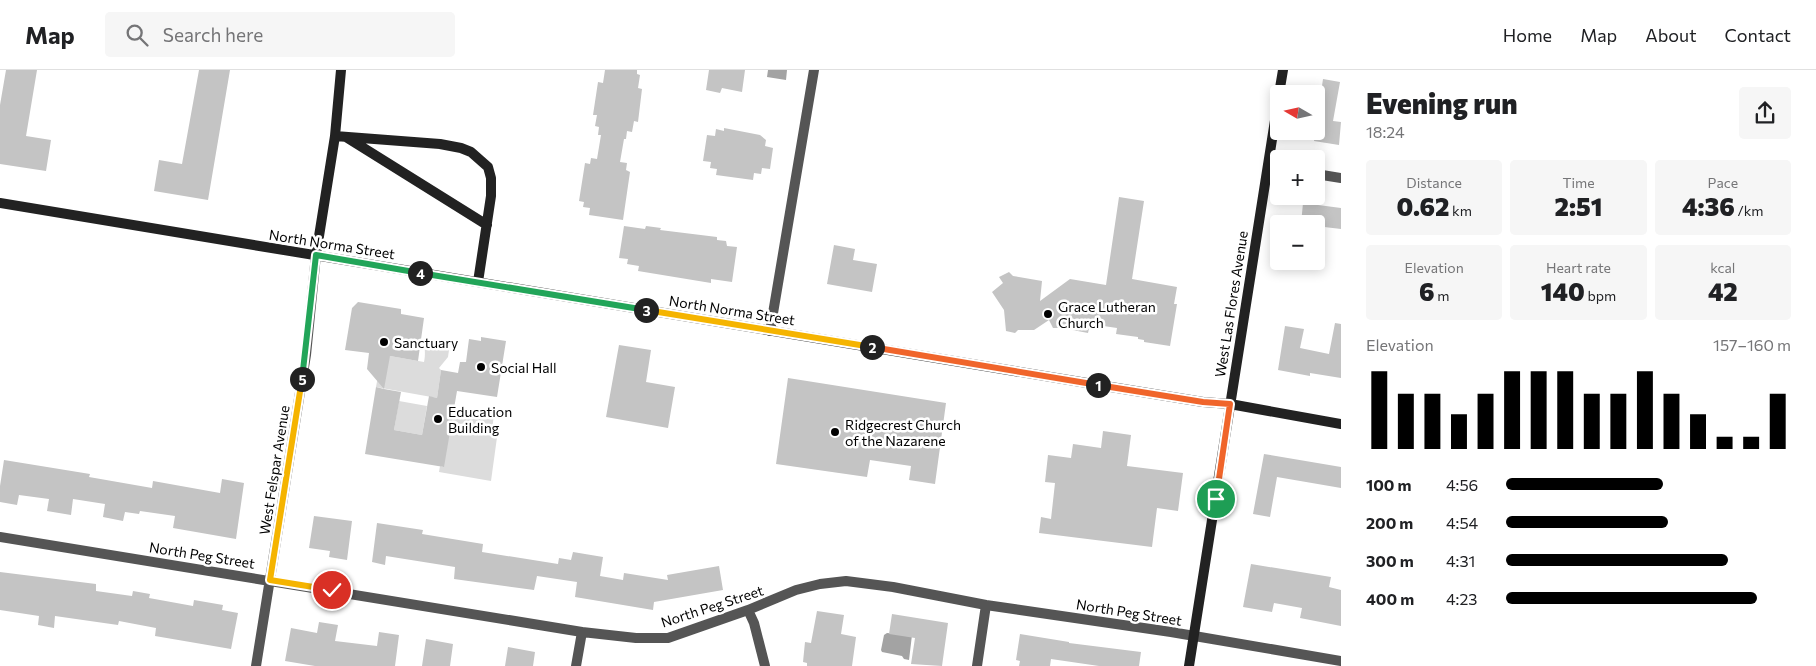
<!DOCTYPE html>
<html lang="en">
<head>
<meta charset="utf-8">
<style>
  :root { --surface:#fff; --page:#f6f6f6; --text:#202124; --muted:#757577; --line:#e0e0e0; --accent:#000 }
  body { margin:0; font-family:Commissioner,sans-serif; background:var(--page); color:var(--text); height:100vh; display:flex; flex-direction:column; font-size:19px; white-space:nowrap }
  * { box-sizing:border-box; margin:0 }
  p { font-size:16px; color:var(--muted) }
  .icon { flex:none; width:28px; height:28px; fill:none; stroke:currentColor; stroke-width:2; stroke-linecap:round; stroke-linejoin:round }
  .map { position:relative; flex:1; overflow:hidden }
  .sheet { display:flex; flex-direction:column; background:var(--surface); width:475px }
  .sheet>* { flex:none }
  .needle { width:32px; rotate:279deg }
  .controls { position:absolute; left:1270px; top:15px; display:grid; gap:10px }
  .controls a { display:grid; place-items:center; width:55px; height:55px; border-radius:5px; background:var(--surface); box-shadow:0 2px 12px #0003; font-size:25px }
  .pin { position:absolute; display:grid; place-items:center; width:42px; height:42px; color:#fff; margin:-21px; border:2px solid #fff; border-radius:50%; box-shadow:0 1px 5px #0007 }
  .km { position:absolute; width:25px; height:25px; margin:-12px; border-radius:50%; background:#222; color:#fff; font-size:14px; line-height:25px; text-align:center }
  .round { display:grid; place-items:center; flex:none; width:52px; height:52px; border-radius:5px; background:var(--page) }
  .overview { display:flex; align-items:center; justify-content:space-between; height:85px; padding:0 25px }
  h1 { font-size:28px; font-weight:800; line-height:38px }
  .metrics { display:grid; grid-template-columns:repeat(3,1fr); gap:8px; height:85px; padding:5px 25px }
  .metrics div { display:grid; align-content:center; border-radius:5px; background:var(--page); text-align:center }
  .metrics b { font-size:25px; font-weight:800 }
  .metrics small { font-size:14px; font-weight:400 }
  .metrics p { font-size:14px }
  .chart { height:140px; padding:10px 25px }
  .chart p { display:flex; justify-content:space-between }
  .chart svg { width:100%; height:90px; margin-top:5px; stroke:var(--accent); stroke-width:6 }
  ul { padding:0 25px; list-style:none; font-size:16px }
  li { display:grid; grid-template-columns:80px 60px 1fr; align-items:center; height:38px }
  li i { height:12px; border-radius:6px; background:var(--accent) }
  header { display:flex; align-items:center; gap:30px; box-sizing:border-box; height:70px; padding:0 25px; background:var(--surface); border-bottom:1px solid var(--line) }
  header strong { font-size:24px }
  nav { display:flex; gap:28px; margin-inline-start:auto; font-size:18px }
  .search { width:350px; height:45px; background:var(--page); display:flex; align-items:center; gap:12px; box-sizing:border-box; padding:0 18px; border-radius:5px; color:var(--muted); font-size:19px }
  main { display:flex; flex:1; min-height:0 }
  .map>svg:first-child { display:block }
  .green { fill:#dcdcdc }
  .water { fill:#a3a3a3 }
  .building { fill:#c4c4c4 }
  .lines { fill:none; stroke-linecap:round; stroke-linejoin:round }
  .street { stroke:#555; stroke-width:10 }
  .secondary { stroke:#222; stroke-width:10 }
  .split-1-casing { stroke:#fff; stroke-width:10 }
  .split-2-casing { stroke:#fff; stroke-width:10 }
  .split-3-casing { stroke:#fff; stroke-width:10 }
  .split-4-casing { stroke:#fff; stroke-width:10 }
  .split-5-casing { stroke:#fff; stroke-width:10 }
  .split-6-casing { stroke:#fff; stroke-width:10 }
  .split-1 { stroke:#f0652b; stroke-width:6 }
  .split-2 { stroke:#f0652b; stroke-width:6 }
  .split-3 { stroke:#f5b400; stroke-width:6 }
  .split-4 { stroke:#22a559; stroke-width:6 }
  .split-5 { stroke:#22a559; stroke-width:6 }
  .split-6 { stroke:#f5b400; stroke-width:6 }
  .poi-dot { fill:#000; stroke:#fff; stroke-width:2 }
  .labels { text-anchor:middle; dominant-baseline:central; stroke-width:5; stroke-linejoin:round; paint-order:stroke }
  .street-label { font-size:14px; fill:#000; stroke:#fff }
  .poi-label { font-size:14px; fill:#000; stroke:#fff; text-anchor:start }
</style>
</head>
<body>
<header>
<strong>Map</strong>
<div class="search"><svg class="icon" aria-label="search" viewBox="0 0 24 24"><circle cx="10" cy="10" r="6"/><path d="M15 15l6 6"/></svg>Search here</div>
<nav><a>Home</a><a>Map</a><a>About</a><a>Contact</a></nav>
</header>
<main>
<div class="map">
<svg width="1341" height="596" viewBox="0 0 1341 596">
  <rect width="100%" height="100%" fill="#fff"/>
  <path class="green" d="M 427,270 L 445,273 L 449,280 L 448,287 L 439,298 L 441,300 L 437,328 L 376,317 L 378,306 L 390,286 L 424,292 C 426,284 424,278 425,271 Z
    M 399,331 L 427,336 L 422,365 L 394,360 Z
    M 453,338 L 494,345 L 492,359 L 498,360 L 491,411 L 439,402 L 440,396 L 443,397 Z"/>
  <path class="water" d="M 768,0 L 787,0 L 786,10 L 767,7 Z
    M 887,563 L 912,565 L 909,590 L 904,589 L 902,586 L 882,582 L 881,580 L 884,565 Z"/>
  <path class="building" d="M 6,0 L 37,0 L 26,66 L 51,70 L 46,101 L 0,94 L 0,35 Z
    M 199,0 L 230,0 L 208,130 L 154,121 L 159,90 L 182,94 Z
    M 605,0 L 637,0 L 637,4 L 640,5 L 638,18 L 642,19 L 638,52 L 634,51 L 632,62 L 627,61 L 626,69 L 624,69 L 620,92 L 627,93 L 626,100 L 630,102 L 623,150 L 589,145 L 590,138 L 583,137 L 584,132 L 579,131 L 585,93 L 590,94 L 591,88 L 597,89 L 601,65 L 598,65 L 599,57 L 595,56 L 597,45 L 593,45 L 598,12 L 603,13 Z
    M 709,0 L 745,0 L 742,22 L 722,18 L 720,23 L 706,20 Z
    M 1323,9 L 1340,12 L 1333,51 L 1341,52 L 1339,75 L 1314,71 Z
    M 724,58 L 760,65 L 766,70 L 765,76 L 773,78 L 770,99 L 762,98 L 761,104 L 754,103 L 753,110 L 716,105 L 717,99 L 710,98 L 711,92 L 703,91 L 707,65 L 715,66 L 716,59 L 724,61 Z
    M 1119,127 L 1144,131 L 1132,209 L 1177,217 L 1174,234 L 1177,234 L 1170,276 L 1144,272 L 1144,270 L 1138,269 L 1138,267 L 1116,264 L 1117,258 L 1090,254 L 1088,263 L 1062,258 L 1053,258 L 1049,250 L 1034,260 L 1018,260 L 1015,263 L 1006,261 L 1004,240 L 992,222 L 1003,213 L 999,207 L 1009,202 L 1013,206 L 1042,211 L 1040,231 L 1070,209 L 1106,215 Z
    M 1303,133 L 1341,138 L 1341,159 L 1316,156 L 1316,154 L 1301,154 Z
    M 624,156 L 645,159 L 646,156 L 661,158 L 660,160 L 717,167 L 717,170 L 726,171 L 727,176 L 737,177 L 732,212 L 711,209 L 711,213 L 638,201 L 639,196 L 627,194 L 628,189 L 619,188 Z
    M 834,175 L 855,179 L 853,190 L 877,194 L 872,222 L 827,214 Z
    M 358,232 L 401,239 L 401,244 L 424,248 L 418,291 L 390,286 L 384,319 L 401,322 L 394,360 L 422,365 L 429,326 L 437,328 L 441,300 L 458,303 L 460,292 L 466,292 L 469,269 L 481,271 L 481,267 L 506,271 L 497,327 L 457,321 L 444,397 L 365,384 L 376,317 L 384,319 L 367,299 L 369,283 L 345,280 L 352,238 Z
    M 1335,253 L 1341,254 L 1341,308 L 1310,303 L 1310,306 L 1278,300 L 1285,256 L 1304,259 L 1300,278 L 1329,284 Z
    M 619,275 L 651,280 L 646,312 L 675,317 L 668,358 L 606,347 Z
    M 788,308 L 946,333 L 935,414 L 909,410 L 911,396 L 870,390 L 867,407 L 776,394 Z
    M 1103,361 L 1131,365 L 1127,396 L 1183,403 L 1178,441 L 1157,438 L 1152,477 L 1039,463 L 1041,447 L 1051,449 L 1055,413 L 1045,412 L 1048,385 L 1071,388 L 1073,374 L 1101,378 Z
    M 1264,384 L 1341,397 L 1341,418 L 1277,407 L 1270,447 L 1253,444 Z
    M 4,390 L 90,404 L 89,407 L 152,418 L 153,411 L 220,423 L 222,409 L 244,413 L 236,469 L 173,458 L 175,446 L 140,441 L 139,444 L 125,442 L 123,451 L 103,447 L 105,434 L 73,429 L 71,445 L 47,441 L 49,429 L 19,425 L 17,435 L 0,432 L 0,416 Z
    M 314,446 L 352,451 L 347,490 L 329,487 L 330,481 L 309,478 Z
    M 377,453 L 423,460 L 422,464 L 483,474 L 482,482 L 558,494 L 559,488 L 571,490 L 573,482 L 603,487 L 600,506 L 623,510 L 624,503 L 668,510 L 667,505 L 719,496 L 723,520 L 654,532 L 653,540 L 575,527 L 577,512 L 537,506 L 534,520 L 454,509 L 455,497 L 386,486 L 385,495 L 372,492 Z
    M 1251,494 L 1331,507 L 1329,517 L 1341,520 L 1341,556 L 1300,548 L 1302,538 L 1274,533 L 1272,542 L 1243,537 Z
    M 0,502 L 96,514 L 96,521 L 132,526 L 133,521 L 150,524 L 149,528 L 193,536 L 194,530 L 223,535 L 222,540 L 238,543 L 231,579 L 155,566 L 156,558 L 119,551 L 118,555 L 55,546 L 54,558 L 38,555 L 39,546 L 0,540 Z
    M 817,541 L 844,545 L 841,564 L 856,567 L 852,596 L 807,596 L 807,593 L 803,592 L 805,572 L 811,573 Z
    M 892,544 L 948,553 L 942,596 L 911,594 L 915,568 L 889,564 Z
    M 319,552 L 338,555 L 335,571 L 377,576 L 379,562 L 399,565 L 395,596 L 315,596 L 285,591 L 291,558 L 317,563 Z
    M 1020,564 L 1069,572 L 1069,573 L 1141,582 L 1139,596 L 1099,596 L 1051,589 L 1050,596 L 1019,596 L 1020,591 L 1016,590 Z
    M 426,569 L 453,574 L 450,596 L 422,596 Z
    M 508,577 L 535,582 L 533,596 L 505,596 Z"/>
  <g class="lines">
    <path class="street" d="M 1268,96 L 1279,98
      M 1316,104 L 1341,108
      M 770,261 L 814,0
      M 0,467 L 582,562 L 636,568 L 668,568 L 748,540 L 796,520 L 820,514 L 846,511 L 893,517 L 986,535 L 1171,562 L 1341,591
      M 748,540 L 754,553 L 765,596
      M 256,596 L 306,285 L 316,185
      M 576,596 L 582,562
      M 977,596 L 986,535"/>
    <path class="secondary" d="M 1279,24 L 1283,0
      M 335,66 L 440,74 L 461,78 L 471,82 L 488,97 L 491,108 L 491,126 L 478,212
      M 346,67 L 487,155
      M 0,133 L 1111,317 L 1203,332 L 1230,334 L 1341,354
      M 316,185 L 335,66 L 341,0
      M 1189,596 L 1279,25"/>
  </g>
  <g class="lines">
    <defs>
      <path id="split-1" d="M 1098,315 L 1203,332 L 1230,334 L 1216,429"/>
      <path id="split-2" d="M 872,277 L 1098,315"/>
      <path id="split-3" d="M 646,240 L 872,277"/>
      <path id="split-4" d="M 420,203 L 646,240"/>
      <path id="split-5" d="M 302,309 L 316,185 L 420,203"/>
      <path id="split-6" d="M 302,309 L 270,510 L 332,520"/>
    </defs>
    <use href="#split-1" class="split-1-casing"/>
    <use href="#split-2" class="split-2-casing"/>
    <use href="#split-3" class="split-3-casing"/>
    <use href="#split-4" class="split-4-casing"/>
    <use href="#split-5" class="split-5-casing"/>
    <use href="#split-6" class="split-6-casing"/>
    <use href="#split-1" class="split-1"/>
    <use href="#split-2" class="split-2"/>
    <use href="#split-3" class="split-3"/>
    <use href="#split-4" class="split-4"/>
    <use href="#split-5" class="split-5"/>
    <use href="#split-6" class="split-6"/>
  </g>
  <g class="poi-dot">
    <circle cx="1048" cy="244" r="5"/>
    <circle cx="384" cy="272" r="5"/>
    <circle cx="481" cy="297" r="5"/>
    <circle cx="438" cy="349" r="5"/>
    <circle cx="835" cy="362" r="5"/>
  </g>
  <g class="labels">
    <g class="street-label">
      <text transform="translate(332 174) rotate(9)">North Norma Street</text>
      <text transform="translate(1231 234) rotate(-81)">West Las Flores Avenue</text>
      <text transform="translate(732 240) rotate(9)">North Norma Street</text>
      <text transform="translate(274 400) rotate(-81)">West Felspar Avenue</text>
      <text transform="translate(202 485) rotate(9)">North Peg Street</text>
      <text transform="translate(712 536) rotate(-18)">North Peg Street</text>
      <text transform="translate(1129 542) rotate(9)">North Peg Street</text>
    </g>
    <g class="poi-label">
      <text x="1058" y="236">Grace Lutheran<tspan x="1058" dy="16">Church</tspan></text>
      <text x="394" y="272">Sanctuary</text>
      <text x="491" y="297">Social Hall</text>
      <text x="448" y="341">Education<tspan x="448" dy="16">Building</tspan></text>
      <text x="845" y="354">Ridgecrest Church<tspan x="845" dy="16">of the Nazarene</tspan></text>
    </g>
  </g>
</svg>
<div class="controls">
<a><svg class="needle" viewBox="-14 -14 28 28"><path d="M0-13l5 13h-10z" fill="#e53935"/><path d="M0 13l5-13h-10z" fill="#757577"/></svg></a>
<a>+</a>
<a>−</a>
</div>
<div class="pin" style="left:1216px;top:429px;background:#1e9e55"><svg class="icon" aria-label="arrive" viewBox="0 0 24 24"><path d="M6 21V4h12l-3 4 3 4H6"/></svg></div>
<div class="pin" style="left:332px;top:520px;background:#d93025"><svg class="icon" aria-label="check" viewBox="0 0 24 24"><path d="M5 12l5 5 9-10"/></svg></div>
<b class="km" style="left:1098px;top:315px">1</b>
<b class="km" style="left:872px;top:277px">2</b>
<b class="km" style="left:646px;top:240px">3</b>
<b class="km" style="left:420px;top:203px">4</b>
<b class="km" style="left:302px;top:309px">5</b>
</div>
<section class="sheet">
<div class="overview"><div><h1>Evening run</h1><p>18:24</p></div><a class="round"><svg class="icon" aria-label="share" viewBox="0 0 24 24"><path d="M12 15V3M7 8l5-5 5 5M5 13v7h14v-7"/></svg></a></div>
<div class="metrics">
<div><p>Distance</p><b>0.62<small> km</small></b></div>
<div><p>Time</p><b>2:51</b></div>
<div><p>Pace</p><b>4:36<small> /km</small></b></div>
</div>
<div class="metrics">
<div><p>Elevation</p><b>6<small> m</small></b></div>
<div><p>Heart rate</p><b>140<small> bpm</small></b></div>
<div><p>kcal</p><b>42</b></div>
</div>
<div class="chart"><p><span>Elevation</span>157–160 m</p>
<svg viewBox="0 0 160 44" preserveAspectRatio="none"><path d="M5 44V6M15 44V17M25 44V17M35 44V27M45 44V17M55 44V6M65 44V6M75 44V6M85 44V17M95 44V17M105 44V6M115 44V17M125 44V27M135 44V38M145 44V38M155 44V17"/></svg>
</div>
<ul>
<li><b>100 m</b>4:56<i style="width:55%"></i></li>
<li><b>200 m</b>4:54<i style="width:57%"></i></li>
<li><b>300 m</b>4:31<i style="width:78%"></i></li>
<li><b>400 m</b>4:23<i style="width:88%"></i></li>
</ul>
</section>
</main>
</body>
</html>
